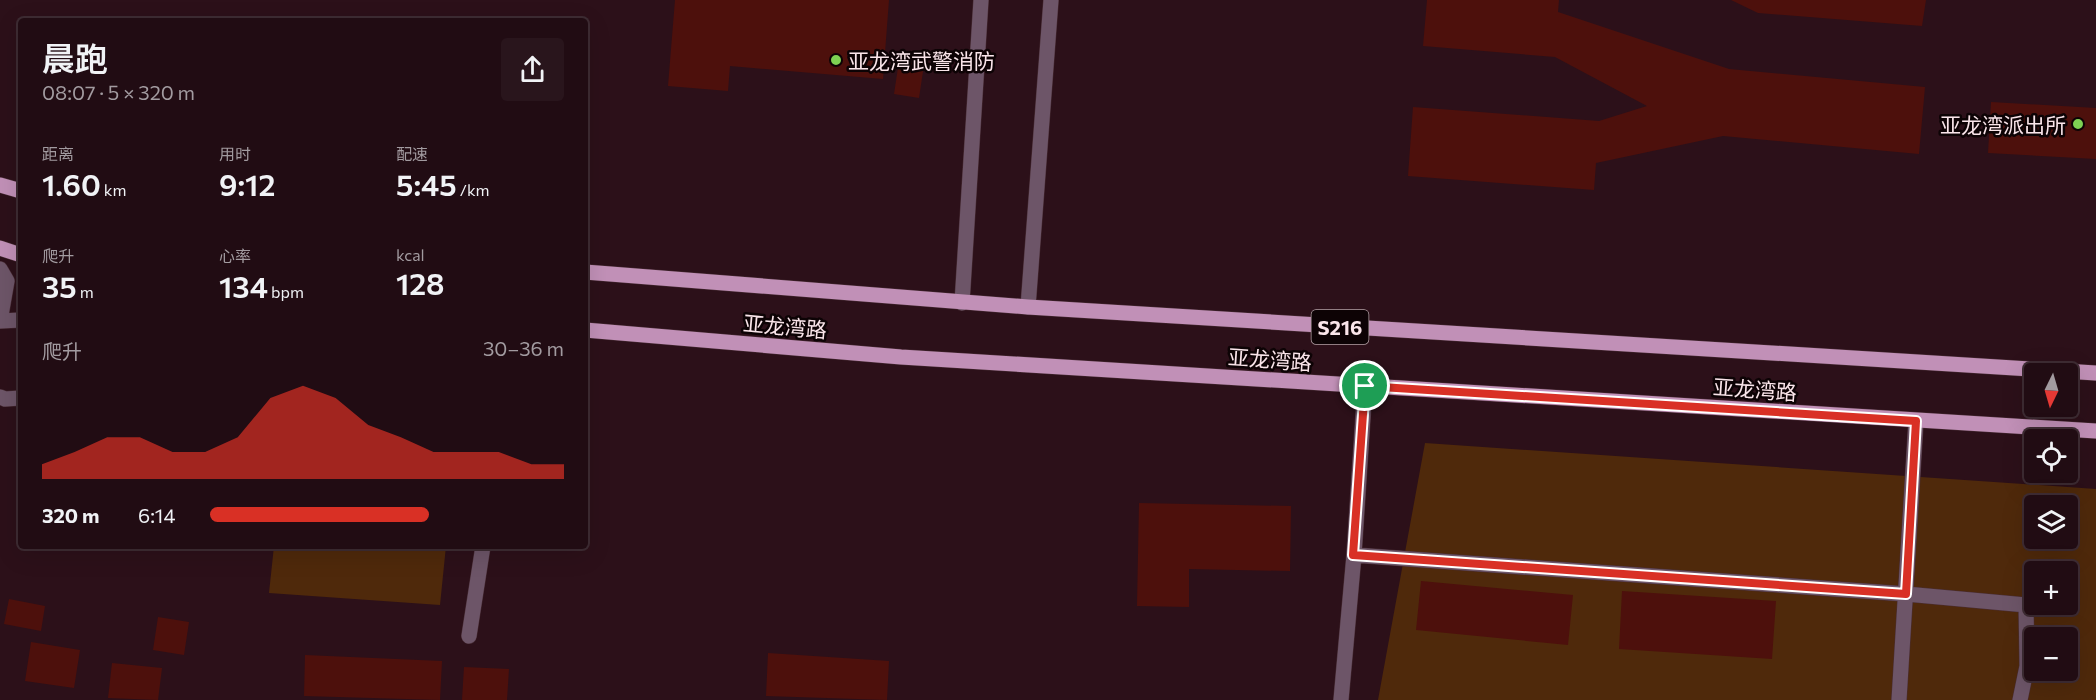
<!DOCTYPE html>
<html lang="zh">
<head>
<meta charset="utf-8">
<style>
  :root { --surface:#210c13; --page:#29151c; --text:#f1f3f6; --muted:#a29ba0; --line:#3e2c33; --accent:#d93025 }
  body { margin:0; font-family:Commissioner,"Noto Sans SC",sans-serif; background:var(--page); color:var(--text); height:100vh; display:flex; flex-direction:column; font-size:22px; white-space:nowrap }
  * { box-sizing:border-box; margin:0 }
  p { font-size:20px; color:var(--muted) }
  .icon { flex:none; width:33px; height:33px; fill:none; stroke:currentColor; stroke-width:2; stroke-linecap:round; stroke-linejoin:round }
  .map { position:relative; flex:1; overflow:hidden }
  .drawer { position:absolute; left:18px; top:18px; width:570px; height:531px; display:flex; flex-direction:column; background:var(--surface); border-radius:6px; box-shadow:0 6px 24px #0002,0 0 0 2px var(--line) }
  .drawer>* { flex:none }
  .needle { width:39px; rotate:185deg }
  .buttons { position:absolute; left:2024px; top:363px; display:grid; gap:12px }
  .buttons a { display:grid; place-items:center; width:54px; height:54px; border-radius:6px; background:var(--surface); box-shadow:0 6px 24px #0002,0 0 0 2px var(--line); font-size:30px }
  .pin { position:absolute; display:grid; place-items:center; width:51px; height:51px; color:#fff; margin:-26px; border:3px solid #fff; border-radius:50%; box-shadow:0 2px 6px #0007 }
  .round { display:grid; place-items:center; flex:none; width:63px; height:63px; border-radius:6px; background:var(--page) }
  .headline { display:flex; align-items:center; justify-content:space-between; height:102px; padding:0 24px }
  h1 { font-size:33px; font-weight:600; line-height:45px }
  .stats { display:grid; grid-template-columns:repeat(3,1fr); gap:9px; height:102px; padding:6px 24px }
  .stats div { display:grid; align-content:center }
  .stats b { font-size:30px; font-weight:600 }
  .stats small { font-size:16px; font-weight:400 }
  .stats p { font-size:16px }
  .chart { height:168px; padding:12px 24px }
  .chart p { display:flex; justify-content:space-between }
  .chart svg { width:100%; height:108px; margin-top:6px; fill:var(--accent); opacity:.7 }
  ul { padding:0 24px; list-style:none; font-size:20px }
  li { display:grid; grid-template-columns:96px 72px 1fr; align-items:center; height:45px }
  li i { height:15px; border-radius:8px; background:var(--accent) }
  .map>svg:first-child { display:block }
  .green { fill:#4f290b; fill-rule:evenodd }
  .building { fill:#4d100c }
  .lines { fill:none; stroke-linecap:round; stroke-linejoin:round }
  .lane-casing { stroke:#492e36; stroke-width:16 }
  .street-casing { stroke:#492e36; stroke-width:16 }
  .primary-casing { stroke:#492e36; stroke-width:16 }
  .lane { stroke:#6d5568; stroke-width:15 }
  .street { stroke:#6d5568; stroke-width:15 }
  .primary { stroke:#c190b7; stroke-width:15 }
  .route-casing { stroke:#fff; stroke-width:12 }
  .route { stroke:#d93025; stroke-width:8 }
  .poi-dot { fill:#7ed153; stroke:#0d0305; stroke-width:2 }
  .labels { text-anchor:middle; dominant-baseline:central; stroke-width:5; stroke-linejoin:round; paint-order:stroke }
  .shield { fill:#0d0305; stroke:#b3a1a5; stroke-width:1.5 }
  .shield-label { font-size:20px; font-weight:bold; fill:#fae5ea }
  .poi-label { font-size:21px; fill:#fae5ea; stroke:#0d0305; text-anchor:start }
  .street-label { font-size:21px; fill:#fae5ea; stroke:#0d0305 }
</style>
</head>
<body>
<div class="map">
<svg width="2096" height="700" viewBox="0 0 2096 700">
  <rect width="100%" height="100%" fill="#2c1019"/>
  <path class="green" d="M 1425,443 L 2096,489 L 2096,700 L 1378,700 ZM 2034,506 L 2067,506 L 2067,538 L 2034,538 ZM 2034,572 L 2067,572 L 2067,604 L 2034,604 ZM 2034,638 L 2067,638 L 2067,670 L 2034,670 Z
    M 274,546 L 446,546 L 440,605 L 269,593 Z"/>
  <path class="building" d="M 675,0 L 889,0 L 883,79 L 730,66 L 728,91 L 668,86 Z
    M 1427,0 L 1559,0 L 1558,12 L 1729,69 L 1925,87 L 1919,154 L 1723,136 L 1596,163 L 1594,190 L 1408,176 L 1413,107 L 1599,121 L 1647,106 L 1555,57 L 1423,46 Z
    M 1731,0 L 1926,0 L 1922,26 L 1758,13 Z
    M 899,61 L 924,65 L 919,98 L 894,94 Z
    M 1991,102 L 2096,108 L 2096,159 L 1988,153 Z
    M 1139,503 L 1291,506 L 1290,571 L 1189,569 L 1189,607 L 1137,606 Z
    M 1421,581 L 1573,595 L 1568,645 L 1416,630 Z
    M 1622,591 L 1776,601 L 1772,659 L 1619,649 Z
    M 9,599 L 45,606 L 41,631 L 4,624 Z
    M 158,617 L 189,622 L 184,655 L 153,650 Z
    M 31,642 L 80,650 L 74,688 L 25,681 Z
    M 768,653 L 889,661 L 887,700 L 766,696 Z
    M 305,655 L 442,661 L 440,700 L 304,696 Z
    M 112,663 L 162,668 L 158,700 L 108,698 Z
    M 464,667 L 509,669 L 507,700 L 462,700 Z"/>
  <g class="lines">
    <defs>
      <path id="lane" d="M 0,269 L 7,281 L 0,321
        M 962,303 L 981,0
        M 0,321 L 21,320
        M 1365,386 L 1354,555 L 1906,594 L 2026,605 L 2027,666 L 2020,700
        M 0,397 L 5,399 L 21,398
        M 469,636 L 483,546
        M 1341,700 L 1354,555
        M 1899,700 L 1916,421"/>
      <path id="street" d="M 1028,307 L 1051,0"/>
      <path id="primary" d="M 0,185 L 21,191
        M 0,248 L 21,255
        M 585,272 L 1028,307 L 2096,373
        M 585,330 L 901,357 L 2096,431"/>
    </defs>
    <use href="#lane" class="lane-casing"/>
    <use href="#street" class="street-casing"/>
    <use href="#primary" class="primary-casing"/>
    <use href="#lane" class="lane"/>
    <use href="#street" class="street"/>
    <use href="#primary" class="primary"/>
  </g>
  <g class="lines">
    <defs>
      <path id="route" d="M 1365,386 L 1916,421 L 1906,594 L 1353,555 Z"/>
    </defs>
    <use href="#route" class="route-casing"/>
    <use href="#route" class="route"/>
  </g>
  <g class="poi-dot">
    <circle cx="836" cy="60" r="6"/>
    <circle cx="2078" cy="124" r="6"/>
  </g>
  <g class="labels">
    <rect class="shield" x="1311.5" y="310" width="57" height="34" rx="4.5"/>
    <g class="shield-label">
      <text x="1340" y="327">S216</text>
    </g>
    <g class="poi-label">
      <text x="848" y="60">亚龙湾武警消防</text>
      <text x="2066" y="124" text-anchor="end">亚龙湾派出所</text>
    </g>
    <g class="street-label">
      <text transform="translate(785 326) rotate(5)">亚龙湾路</text>
      <text transform="translate(1270 359) rotate(4)">亚龙湾路</text>
      <text transform="translate(1755 389) rotate(4)">亚龙湾路</text>
    </g>
  </g>
</svg>
<div class="buttons">
<a><svg class="needle" viewBox="-14 -14 28 28"><path d="M0-13l5 13h-10z" fill="#e53935"/><path d="M0 13l5-13h-10z" fill="#a29ba0"/></svg></a>
<a><svg class="icon" aria-label="locate" viewBox="0 0 24 24"><circle cx="12" cy="12" r="6"/><path d="M12 2v4M12 18v4M2 12h4M18 12h4"/></svg></a>
<a><svg class="icon" aria-label="layers" viewBox="0 0 24 24"><path d="M12 4l9 5-9 5-9-5zM3 14l9 5 9-5"/></svg></a>
<a>+</a>
<a>−</a>
</div>
<div class="pin" style="left:1365px;top:386px;background:#1e9e55"><svg class="icon" aria-label="arrive" viewBox="0 0 24 24"><path d="M6 21V4h12l-3 4 3 4H6"/></svg></div>
<section class="drawer">
<div class="headline"><div><h1>晨跑</h1><p>08:07 · 5 × 320 m</p></div><a class="round"><svg class="icon" aria-label="share" viewBox="0 0 24 24"><path d="M12 15V3M7 8l5-5 5 5M5 13v7h14v-7"/></svg></a></div>
<div class="stats">
<div><p>距离</p><b>1.60<small> km</small></b></div>
<div><p>用时</p><b>9:12</b></div>
<div><p>配速</p><b>5:45<small> /km</small></b></div>
</div>
<div class="stats">
<div><p>爬升</p><b>35<small> m</small></b></div>
<div><p>心率</p><b>134<small> bpm</small></b></div>
<div><p>kcal</p><b>128</b></div>
</div>
<div class="chart"><p><span>爬升</span>30–36 m</p>
<svg viewBox="0 0 160 44" preserveAspectRatio="none"><path d="M0 44V38L10 33L20 27L30 27L40 33L50 33L60 27L70 11L80 6L90 11L100 22L110 27L120 33L130 33L140 33L150 38L160 38V44z"/></svg>
</div>
<ul>
<li><b>320 m</b>6:14<i style="width:62%"></i></li>
</ul>
</section>
</div>
</body>
</html>
